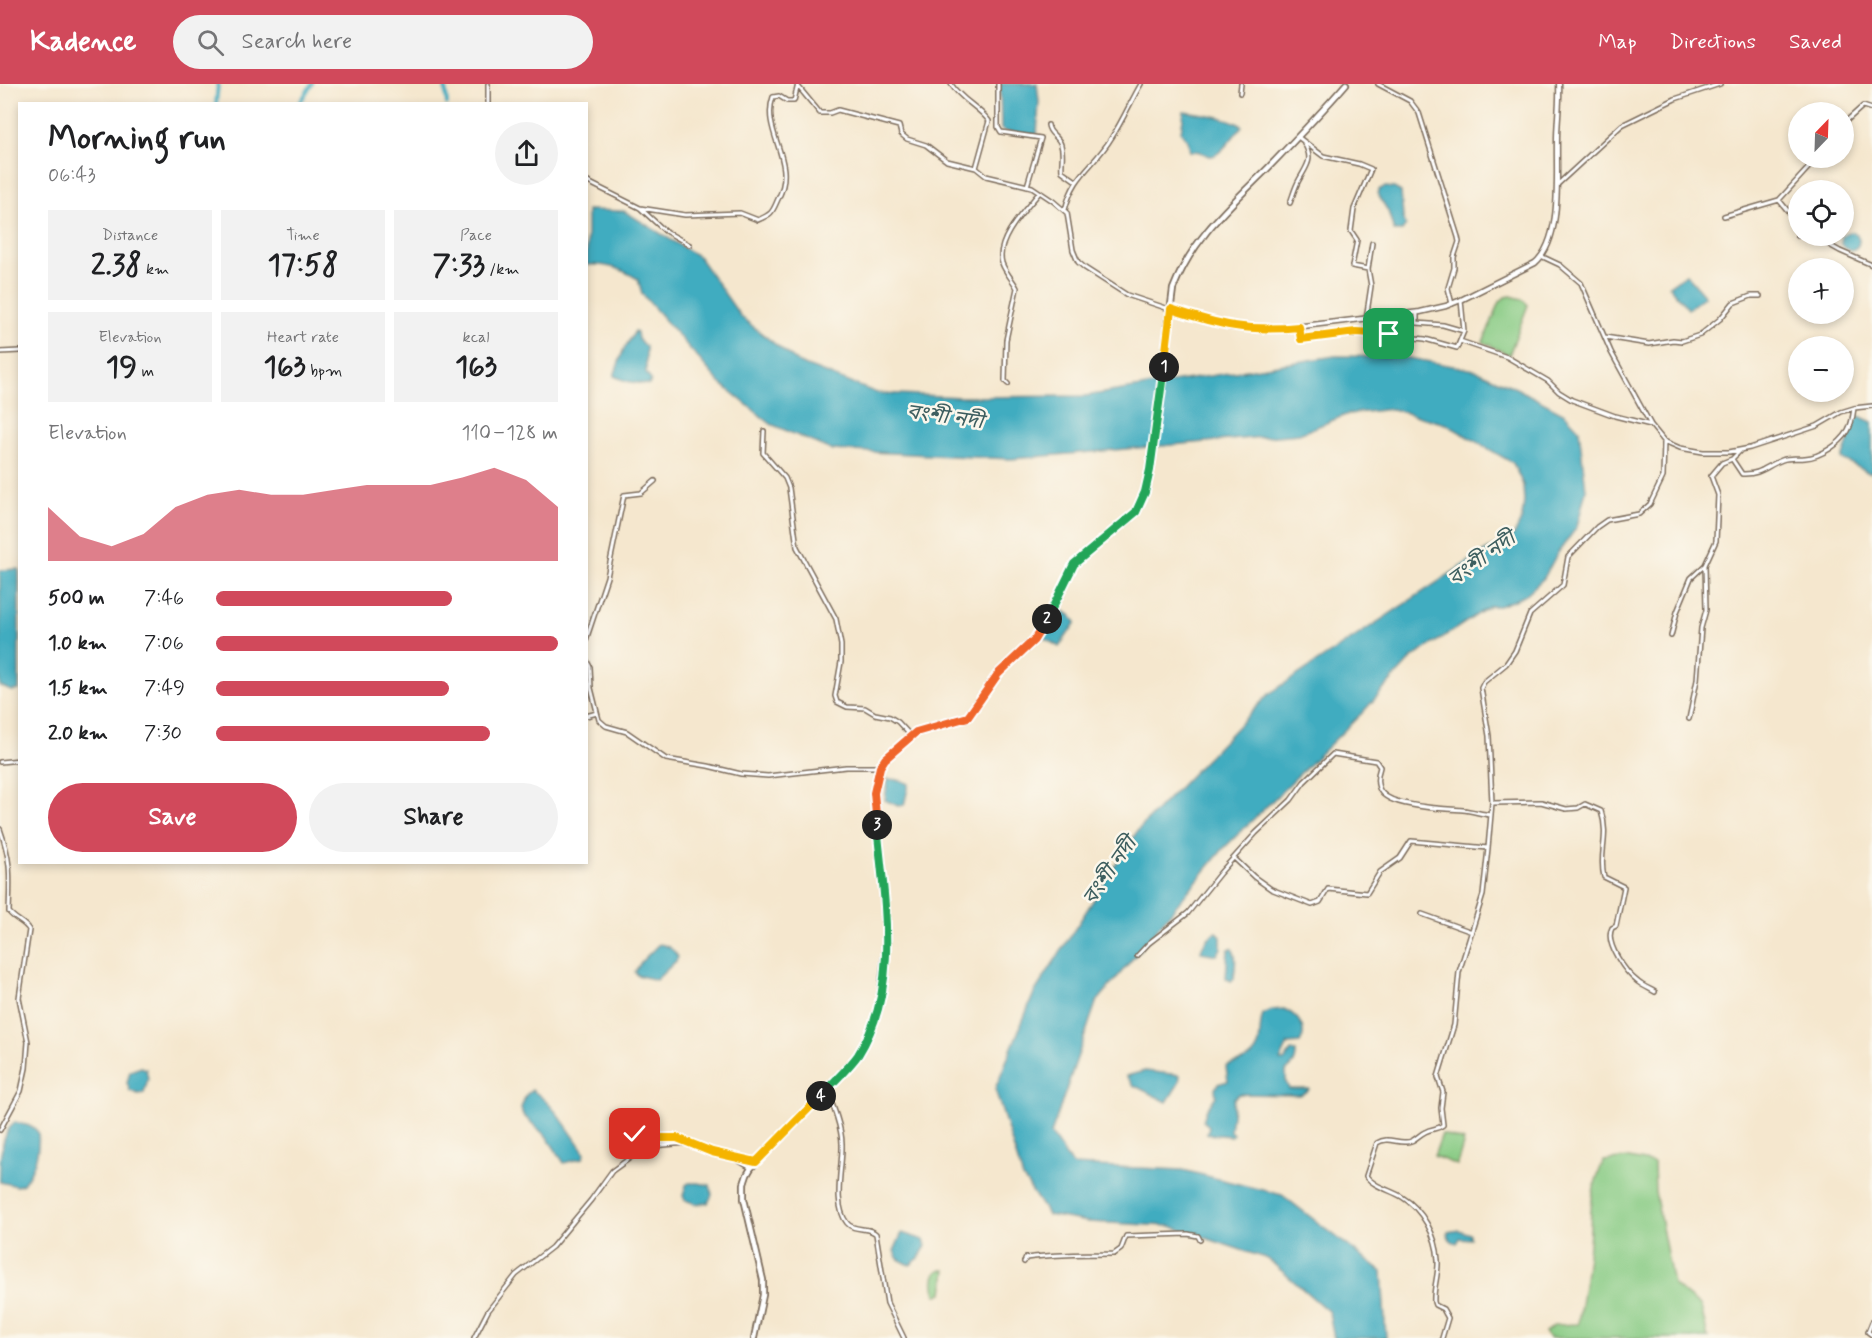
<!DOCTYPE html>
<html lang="en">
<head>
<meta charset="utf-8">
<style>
  :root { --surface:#fff; --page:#f2f2f2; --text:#202124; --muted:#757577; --accent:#d1495b }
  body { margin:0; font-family:Mynerve,"Noto Sans Bengali",sans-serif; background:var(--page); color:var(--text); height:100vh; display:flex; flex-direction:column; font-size:22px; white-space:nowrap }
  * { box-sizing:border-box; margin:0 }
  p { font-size:20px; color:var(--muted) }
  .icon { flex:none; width:33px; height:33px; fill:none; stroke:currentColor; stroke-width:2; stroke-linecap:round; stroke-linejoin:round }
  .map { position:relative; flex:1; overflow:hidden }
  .sheet { position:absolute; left:18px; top:18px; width:570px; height:762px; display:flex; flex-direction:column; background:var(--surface); border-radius:0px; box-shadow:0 3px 9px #0003 }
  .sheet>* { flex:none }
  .needle { width:39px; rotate:23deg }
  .controls { position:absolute; left:1788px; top:18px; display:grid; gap:12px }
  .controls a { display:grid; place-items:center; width:66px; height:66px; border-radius:50%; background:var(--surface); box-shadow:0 3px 9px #0003; font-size:30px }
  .pin { position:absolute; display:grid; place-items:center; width:51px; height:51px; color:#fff; margin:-26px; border-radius:12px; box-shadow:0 3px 9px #0006 }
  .km { position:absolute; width:30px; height:30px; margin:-15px; border-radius:50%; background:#222; color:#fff; font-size:16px; line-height:30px; text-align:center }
  .round { display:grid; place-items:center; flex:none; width:63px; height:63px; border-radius:32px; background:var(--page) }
  .head { display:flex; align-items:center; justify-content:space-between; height:102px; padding:0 30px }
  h1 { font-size:33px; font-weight:700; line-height:45px }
  .metrics { display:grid; grid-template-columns:repeat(3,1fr); gap:9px; height:102px; padding:6px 30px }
  .metrics div { display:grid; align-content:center; border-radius:0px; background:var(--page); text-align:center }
  .metrics b { font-size:30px; font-weight:700 }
  .metrics small { font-size:16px; font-weight:400 }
  .metrics p { font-size:16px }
  .chart { height:168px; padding:12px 30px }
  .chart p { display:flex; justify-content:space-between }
  .chart svg { width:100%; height:108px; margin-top:6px; fill:var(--accent); opacity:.7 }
  .primary-button { display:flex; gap:12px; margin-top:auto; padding:12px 30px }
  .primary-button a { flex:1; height:69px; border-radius:36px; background:var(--accent); color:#fff; font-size:24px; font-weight:700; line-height:69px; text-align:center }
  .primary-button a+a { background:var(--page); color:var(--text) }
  ul { padding:0 30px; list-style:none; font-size:20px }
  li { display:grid; grid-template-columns:96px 72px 1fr; align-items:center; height:45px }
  li i { height:15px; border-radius:8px; background:var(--accent) }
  header { display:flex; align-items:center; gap:36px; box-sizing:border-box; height:84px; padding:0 30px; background:var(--accent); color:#fff }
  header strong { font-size:28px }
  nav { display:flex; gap:33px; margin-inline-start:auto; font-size:21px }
  .search { width:420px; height:54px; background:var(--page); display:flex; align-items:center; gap:15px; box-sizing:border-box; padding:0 21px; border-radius:33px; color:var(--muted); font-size:22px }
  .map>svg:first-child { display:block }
  .green { fill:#88cb84; stroke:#627a51; stroke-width:1.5 }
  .water { fill:#41acc0; stroke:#3e6b6f; stroke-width:1.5 }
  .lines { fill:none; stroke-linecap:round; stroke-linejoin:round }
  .canal { stroke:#41acc0; stroke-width:4 }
  .minor-casing { stroke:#7c6c5c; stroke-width:6 }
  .tertiary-casing { stroke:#7c6c5c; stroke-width:7 }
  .secondary-casing { stroke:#7c6c5c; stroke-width:8 }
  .minor { stroke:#fff; stroke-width:3 }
  .tertiary { stroke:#fff; stroke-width:4 }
  .secondary { stroke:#fff; stroke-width:4.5 }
  .split-1-casing { stroke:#fff; stroke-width:12 }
  .split-2-casing { stroke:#fff; stroke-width:12 }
  .split-3-casing { stroke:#fff; stroke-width:12 }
  .split-4-casing { stroke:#fff; stroke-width:12 }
  .split-5-casing { stroke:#fff; stroke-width:12 }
  .split-1 { stroke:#f5b400; stroke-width:8 }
  .split-2 { stroke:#22a559; stroke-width:8 }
  .split-3 { stroke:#f0652b; stroke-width:8 }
  .split-4 { stroke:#22a559; stroke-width:8 }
  .split-5 { stroke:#f5b400; stroke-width:8 }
  .labels { text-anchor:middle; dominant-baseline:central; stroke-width:5; stroke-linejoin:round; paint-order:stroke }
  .water-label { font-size:21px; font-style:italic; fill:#3d5e5f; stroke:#fbf7ec }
</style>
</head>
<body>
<header>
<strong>Kadence</strong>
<div class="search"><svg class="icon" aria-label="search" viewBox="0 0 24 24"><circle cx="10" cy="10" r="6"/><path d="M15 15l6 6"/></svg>Search here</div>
<nav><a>Map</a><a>Directions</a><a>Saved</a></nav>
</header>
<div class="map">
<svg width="1872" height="1254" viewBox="0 0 1872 1254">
  <rect width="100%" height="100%" fill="#fbf7ec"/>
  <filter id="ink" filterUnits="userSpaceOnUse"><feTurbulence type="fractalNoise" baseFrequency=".0167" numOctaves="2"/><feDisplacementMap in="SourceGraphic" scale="12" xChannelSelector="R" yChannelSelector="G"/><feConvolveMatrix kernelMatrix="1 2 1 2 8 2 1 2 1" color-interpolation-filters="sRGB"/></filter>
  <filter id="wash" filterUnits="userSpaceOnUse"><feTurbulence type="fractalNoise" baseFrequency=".008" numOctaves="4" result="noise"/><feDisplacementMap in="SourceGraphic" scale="24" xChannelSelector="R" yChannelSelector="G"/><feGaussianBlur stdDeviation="1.35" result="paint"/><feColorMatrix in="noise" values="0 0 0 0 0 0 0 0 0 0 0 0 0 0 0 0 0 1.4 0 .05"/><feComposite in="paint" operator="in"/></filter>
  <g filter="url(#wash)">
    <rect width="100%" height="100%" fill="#f5e7ce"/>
    <path class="green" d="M 1511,212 L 1522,215 L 1528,221 L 1509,271 L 1483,258 L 1500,218 L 1505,213 Z
      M 1442,1050 L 1464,1057 L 1457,1081 L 1434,1072 Z
      M 1629,1074 L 1654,1079 L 1655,1108 L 1673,1200 L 1701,1223 L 1708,1254 L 1549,1254 L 1545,1248 L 1555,1241 L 1578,1240 C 1582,1213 1587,1187 1589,1160 C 1592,1128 1588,1108 1604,1077 Z
      M 939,1186 L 946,1186 L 943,1209 L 938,1211 L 936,1211 C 933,1202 931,1192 939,1186 Z"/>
    <path class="water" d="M 1000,0 L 1037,0 L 1039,17 L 1037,51 L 1004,47 L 1001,45 Z
      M 1184,27 C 1199,29 1231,33 1242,42 C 1235,50 1219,74 1210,72 C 1201,69 1199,66 1190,68 L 1188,57 L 1181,48 Z
      M 1386,103 L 1394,104 L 1401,108 L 1403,134 L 1406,141 L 1402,147 L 1394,147 L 1388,127 L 1377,109 L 1380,105 Z
      M 587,126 L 624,127 L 699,173 L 741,233 L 799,279 L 877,309 L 961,313 L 1085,312 L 1335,272 L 1403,273 L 1475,286 L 1518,305 L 1565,330 L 1579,345 L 1586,406 L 1577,443 L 1557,470 L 1544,494 L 1524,512 L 1499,522 L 1490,522 L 1413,573 L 1362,629 L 1223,765 L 1096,919 L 1051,1050 L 1072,1081 L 1183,1086 L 1282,1111 L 1382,1188 L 1386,1254 L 1334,1254 L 1329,1228 L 1268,1175 L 1170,1142 L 1088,1138 L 1048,1131 L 1023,1094 L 995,1005 L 1034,909 L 1138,746 L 1269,610 L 1480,470 L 1514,451 L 1522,434 L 1524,417 L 1523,401 L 1513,379 L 1446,340 L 1392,325 L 1348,330 L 1299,350 L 1011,375 L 831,366 L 771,340 L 720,299 L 642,210 L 638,195 C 621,185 607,179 587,181 Z
      M1841 157a9 9 0 1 1 18 0a9 9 0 1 1-18 0Z
      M 1686,190 L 1705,212 L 1688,225 L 1669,202 Z
      M 635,247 L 637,248 L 638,255 L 646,263 L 646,289 L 651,296 L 649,301 L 626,297 L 614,292 L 623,267 Z
      M 1859,332 L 1872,338 L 1872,388 L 1869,389 L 1842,375 L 1857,333 Z
      M 19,485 L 19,606 L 11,607 L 0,602 L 0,486 Z
      M 1056,522 L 1070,531 L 1076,538 L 1059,563 L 1041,552 Z
      M 888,695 L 900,696 L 909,700 L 904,721 L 898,722 L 885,716 Z
      M 1217,848 L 1221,853 L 1221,864 L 1217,871 L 1201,868 C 1201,861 1211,850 1217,848 Z
      M 659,860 C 667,861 674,865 678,873 L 676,877 L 656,896 L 637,891 L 635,888 L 641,878 Z
      M 1231,864 C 1239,871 1234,885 1234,895 L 1231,897 L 1226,894 L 1228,866 Z
      M 1284,925 C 1297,931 1309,944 1300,959 L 1288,960 L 1280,977 L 1284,977 L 1292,966 L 1296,968 C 1296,978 1294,981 1286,987 L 1286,998 L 1289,1005 L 1309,1005 L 1308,1007 L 1300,1011 L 1239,1010 L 1234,1014 L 1230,1047 L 1233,1050 L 1232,1052 L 1207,1050 L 1209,1042 L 1203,1037 L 1206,1027 L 1216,1012 L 1215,1005 L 1218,1000 L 1228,997 L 1226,983 C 1233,978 1242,979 1249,974 C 1265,963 1257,946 1263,930 L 1272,926 Z
      M 141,983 L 146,985 L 148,995 L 144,1009 L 138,1010 L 130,1007 L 127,999 L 130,987 Z
      M 1145,987 L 1180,991 L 1179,999 L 1167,1018 L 1133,1001 L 1126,992 Z
      M 532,1006 C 556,1022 569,1047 585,1069 L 583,1074 L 564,1079 L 547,1053 L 523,1031 L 521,1024 L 526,1011 Z
      M 15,1038 L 33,1043 L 38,1048 C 40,1067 34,1085 23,1100 L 17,1102 L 0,1098 C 0,1078 0,1050 15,1038 Z
      M 689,1099 L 698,1099 L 710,1101 L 712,1111 L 708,1119 L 696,1120 L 685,1116 L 683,1112 L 686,1101 Z
      M 1459,1146 L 1470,1150 L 1470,1155 L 1460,1154 L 1457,1159 C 1451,1158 1448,1154 1448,1148 Z
      M 902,1149 L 924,1156 L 926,1162 L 919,1174 L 910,1181 L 898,1175 L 894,1167 Z"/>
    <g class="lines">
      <path class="canal" d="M 445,0 L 447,20
        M 216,20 L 218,0
        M 299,20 L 312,0"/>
    </g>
  </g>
  <g filter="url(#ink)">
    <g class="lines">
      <defs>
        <path id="minor" d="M 488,0 L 488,20
          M 951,0 C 961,16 979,23 989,37 L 976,84
          M 998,0 L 998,43 L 1001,48 L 1041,54 L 1027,102
          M 1378,0 L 1410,17 L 1419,29 L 1458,153 L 1459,158 L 1454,173 L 1454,184 L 1448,204 L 1452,220
          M 797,1 L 820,29 L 830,29 L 838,26 L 899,42 L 901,50 L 907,55 L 926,61 L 947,77 L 976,84 L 986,92 L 1032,103 L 1053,117 L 1067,129 L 1073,166 L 1078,178 L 1085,184 L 1127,211 L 1169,225
          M 1240,9 L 1241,0
          M 1844,39 L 1863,22 L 1872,25
          M 1048,41 C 1049,51 1059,52 1061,61 C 1064,70 1061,79 1062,87 L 1076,97
          M 1298,53 L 1323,72 L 1359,80 L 1371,85 L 1354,125 L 1351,147 L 1357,156 L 1352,182 L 1368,185
          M 586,97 L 640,124 L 665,147 L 690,161
          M 1557,101 L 1622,41 L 1675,15 L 1720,0
          M 1779,116 L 1811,81 L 1816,74
          M 1290,119 C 1293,111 1295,103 1299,96 C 1307,81 1314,76 1304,59
          M 640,124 L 685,131 L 740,129 L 758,136 C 774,129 772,128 779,113 C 797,76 761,48 773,13 L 779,12 L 787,17 L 794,17 L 798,0
          M 1065,126 C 1074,89 1094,83 1112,53 C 1123,36 1131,17 1141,0
          M 1724,132 L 1779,116 L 1792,132 L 1798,138
          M 1797,152 L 1798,150
          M 1813,152 L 1840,167 L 1872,181
          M 1543,173 L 1560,181 L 1581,199 L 1611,268 L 1651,341 L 1664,357 L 1680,364 L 1703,368 L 1729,368 L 1750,364 L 1817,342 L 1841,328 L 1854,324 L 1872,322
          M 1417,229 L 1417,239 L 1443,241 L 1464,247 L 1461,216
          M 1366,235 L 1371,202 L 1368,185 L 1372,159
          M 1299,243 L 1301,255 L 1366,249 L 1425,255 L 1457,264 L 1464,247
          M 1605,253 L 1649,260 L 1673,256 L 1682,257 L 1700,251 L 1720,235 L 1733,219 L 1751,212 L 1760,212
          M 1460,257 L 1507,273 L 1548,297 L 1559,308 L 1572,316 L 1615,332 L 1651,341
          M 0,268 L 20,267
          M 1008,300 L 1005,297 L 1006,256 L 1017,204 C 1013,196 1005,188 1002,179 C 995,156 1026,125 1039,109
          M 764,347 L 763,369 L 785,394 L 789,404 L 797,463 L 836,535 L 841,561 L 841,578 L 835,612 L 837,618 L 847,623 L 865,624 L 875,630 L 890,633 L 898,638 L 911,652
          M 1741,366 L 1732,375 L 1742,390 C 1761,391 1766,382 1782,376 C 1790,373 1796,375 1805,374 C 1821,373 1840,360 1848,347 C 1852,340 1853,331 1854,324
          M 1671,552 L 1677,528 L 1691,494 L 1705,481 L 1716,457 L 1718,411 L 1711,392 L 1722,379 L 1732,375
          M 586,556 L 607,493 L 624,411 L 641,409 L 655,397
          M 586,575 L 590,583 L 591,604 L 599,636 L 606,642 L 627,648 L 666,675 L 708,682 L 741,690 L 768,692 L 846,683 L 880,683
          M 586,632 L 597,629
          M 1689,635 L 1697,596 L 1701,544 L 1706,526 L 1705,481
          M 0,678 L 20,676
          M 1492,719 L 1541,718 L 1566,725 L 1578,724 L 1585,720 L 1601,727 C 1610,753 1598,770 1604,793 L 1624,803 L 1616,842 L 1612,844 C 1604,859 1626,889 1638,898 C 1643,902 1650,905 1655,908
          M 0,745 C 12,779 10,793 9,828 C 15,836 25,838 29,846 L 19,914 L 28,958 L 26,984 L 21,1007 L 0,1046
          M 1234,774 L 1254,793 L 1271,805 L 1312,821 L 1320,818 L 1328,805 L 1367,809 L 1380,788 L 1400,774 L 1411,757 L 1488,764
          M 1422,830 L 1472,848
          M 1137,872 L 1149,859 L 1188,829 L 1220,789 L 1256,749 L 1291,716 L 1304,698 L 1333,670 L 1376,677 L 1380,683 C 1377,692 1376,702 1382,709 C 1394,723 1445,725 1463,726 C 1472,727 1482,730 1491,731
          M 825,1006 C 833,1018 842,1046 842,1060 C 843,1082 832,1120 847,1139 C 854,1148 869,1142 876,1150 L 887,1219 L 904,1254
          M 627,1049 L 632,1049 L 640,1054
          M 620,1062 C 630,1061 634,1056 642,1054 C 655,1052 673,1053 685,1058
          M 735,1074 L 755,1078
          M 1024,1178 L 1026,1174 C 1055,1170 1085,1170 1114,1170 L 1121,1165 L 1126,1152 L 1188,1150 L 1198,1152 L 1200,1156
          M 1872,1238 L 1868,1248 L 1872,1251
          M 474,1254 L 488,1227 L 516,1191 L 552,1163 L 591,1116 L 612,1087 L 641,1066 L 652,1062 L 687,1059 L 734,1074 L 751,1084
          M 1442,1254 L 1448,1234 L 1443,1225 L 1435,1221 L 1434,1218 C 1433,1204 1439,1190 1438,1176 C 1437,1152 1422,1125 1402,1113 C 1391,1106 1374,1103 1366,1092 L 1377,1059 C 1387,1053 1394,1058 1404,1058 C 1414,1059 1418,1051 1425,1048 C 1432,1044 1437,1046 1443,1041 L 1441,1024 L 1443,1008 L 1438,993 L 1454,941 L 1459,888 L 1483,811 L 1488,764 L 1492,719 L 1489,652 L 1481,604 L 1484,598 L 1506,580 L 1515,567 L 1530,530 L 1563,501 L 1568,473 L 1597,443 L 1607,436 L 1639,430 L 1650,420 L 1663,393 L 1664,357"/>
        <path id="tertiary" d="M 1171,226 L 1230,243 L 1263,245 L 1295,243 L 1420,228 L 1446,222 L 1461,216 L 1535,179 C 1563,155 1556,90 1557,55 C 1557,37 1560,18 1559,0"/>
        <path id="secondary" d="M 754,1254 L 763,1211 L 763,1196 L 744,1115 L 744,1100 L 747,1091 L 751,1084 L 767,1066 L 785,1050 L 857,973 L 869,951 L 879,924 L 887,853 L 875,709 L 880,683 L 885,675 L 916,648 L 968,633 L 998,589 L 1034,556 L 1045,540 L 1074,480 L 1136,428 L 1145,408 L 1150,386 L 1173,205 C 1193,153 1230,122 1268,84 C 1295,56 1321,29 1346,0"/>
      </defs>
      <use href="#minor" class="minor-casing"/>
      <use href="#tertiary" class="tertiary-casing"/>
      <use href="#secondary" class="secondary-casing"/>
      <use href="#minor" class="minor"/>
      <use href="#tertiary" class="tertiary"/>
      <use href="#secondary" class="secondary"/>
    </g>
  </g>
  <g class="lines" filter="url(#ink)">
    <defs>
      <path id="split-1" d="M 1164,283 L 1171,225 C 1219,241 1248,248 1299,243 L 1301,255 L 1356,248 L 1389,250"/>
      <path id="split-2" d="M 1047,535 L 1074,480 L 1136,428 L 1145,408 L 1150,386 L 1164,283"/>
      <path id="split-3" d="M 877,741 L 874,709 L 880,683 L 885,675 L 916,648 L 968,633 L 998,590 L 1034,556 L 1047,535"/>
      <path id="split-4" d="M 821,1012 C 833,998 848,985 858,971 C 901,903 884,816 877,741"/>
      <path id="split-5" d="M 635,1050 L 640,1054 L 677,1054 L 712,1068 L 756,1078 L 821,1012"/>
    </defs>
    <use href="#split-1" class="split-1-casing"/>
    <use href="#split-2" class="split-2-casing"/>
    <use href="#split-3" class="split-3-casing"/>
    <use href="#split-4" class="split-4-casing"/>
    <use href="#split-5" class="split-5-casing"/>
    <use href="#split-1" class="split-1"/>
    <use href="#split-2" class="split-2"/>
    <use href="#split-3" class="split-3"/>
    <use href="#split-4" class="split-4"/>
    <use href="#split-5" class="split-5"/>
  </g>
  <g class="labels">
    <g class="water-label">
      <text transform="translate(945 333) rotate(8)">বংশী নদী</text>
      <text transform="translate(1482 475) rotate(-36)">বংশী নদী</text>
      <text transform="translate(1110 787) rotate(-55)">বংশী নদী</text>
    </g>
  </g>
</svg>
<div class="controls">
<a><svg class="needle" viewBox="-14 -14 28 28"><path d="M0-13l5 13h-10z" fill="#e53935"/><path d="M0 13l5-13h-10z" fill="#757577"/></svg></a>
<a><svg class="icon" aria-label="locate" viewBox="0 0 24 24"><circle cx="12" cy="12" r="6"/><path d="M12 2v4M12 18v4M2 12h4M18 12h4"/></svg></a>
<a>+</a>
<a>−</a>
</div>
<div class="pin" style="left:1389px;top:250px;background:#1e9e55"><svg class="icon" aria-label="arrive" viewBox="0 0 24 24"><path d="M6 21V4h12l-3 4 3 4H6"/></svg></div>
<div class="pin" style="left:635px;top:1050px;background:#d93025"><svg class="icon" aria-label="check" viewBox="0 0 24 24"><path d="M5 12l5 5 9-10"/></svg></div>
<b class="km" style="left:1164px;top:283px">1</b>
<b class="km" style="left:1047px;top:535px">2</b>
<b class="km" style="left:877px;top:741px">3</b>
<b class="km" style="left:821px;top:1012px">4</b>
<section class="sheet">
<div class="head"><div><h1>Morning run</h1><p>06:43</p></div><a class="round"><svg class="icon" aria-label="share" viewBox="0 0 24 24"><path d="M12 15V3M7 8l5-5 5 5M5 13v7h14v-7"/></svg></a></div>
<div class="metrics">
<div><p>Distance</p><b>2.38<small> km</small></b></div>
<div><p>Time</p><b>17:58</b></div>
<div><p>Pace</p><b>7:33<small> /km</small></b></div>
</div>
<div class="metrics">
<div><p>Elevation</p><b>19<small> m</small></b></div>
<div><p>Heart rate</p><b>163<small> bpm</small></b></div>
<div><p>kcal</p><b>163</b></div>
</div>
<div class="chart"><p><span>Elevation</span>110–128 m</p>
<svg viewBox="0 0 160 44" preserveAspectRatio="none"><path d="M0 44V22L10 34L20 38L30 33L40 22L50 17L60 15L70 17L80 17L90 15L100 13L110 13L120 13L130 10L140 6L150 11L160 22V44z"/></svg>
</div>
<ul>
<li><b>500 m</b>7:46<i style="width:69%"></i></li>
<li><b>1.0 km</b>7:06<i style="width:100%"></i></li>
<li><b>1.5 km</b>7:49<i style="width:68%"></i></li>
<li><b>2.0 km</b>7:30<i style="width:80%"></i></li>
</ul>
<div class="primary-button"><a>Save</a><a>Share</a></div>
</section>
</div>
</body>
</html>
